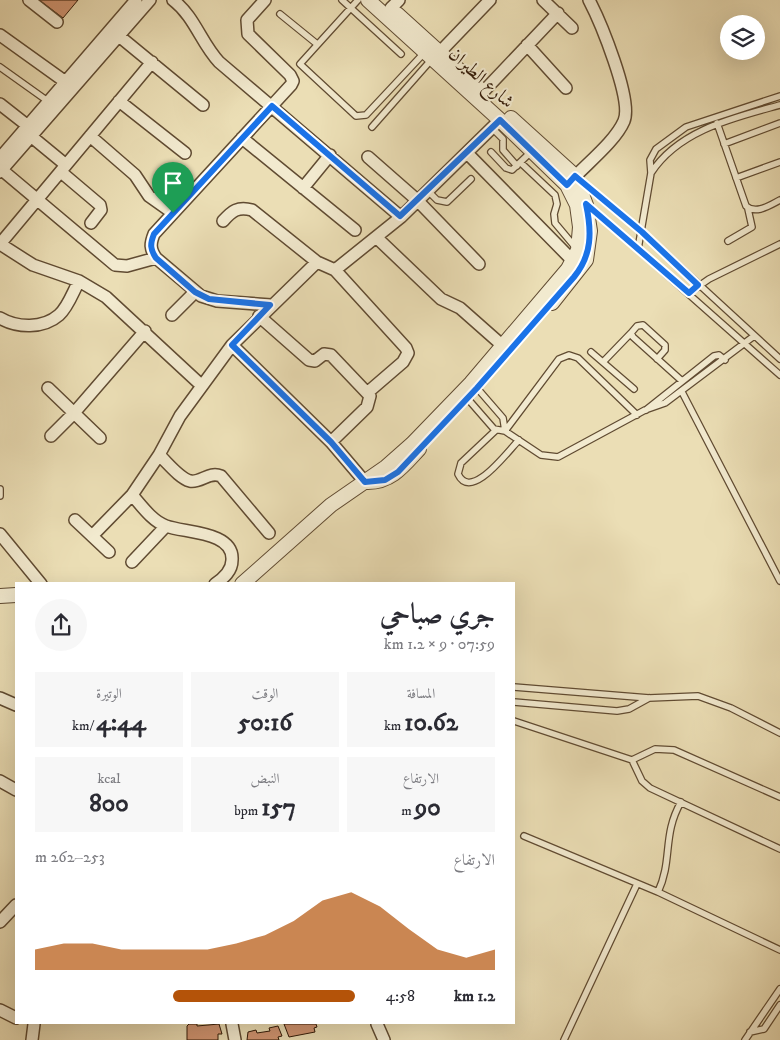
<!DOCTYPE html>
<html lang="ar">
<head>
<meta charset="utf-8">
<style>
  :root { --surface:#fff; --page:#f7f7f7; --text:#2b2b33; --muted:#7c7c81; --accent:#b45309 }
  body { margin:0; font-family:"IM FELL DW Pica",Amiri,serif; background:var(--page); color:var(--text); direction:rtl; height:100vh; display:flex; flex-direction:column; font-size:19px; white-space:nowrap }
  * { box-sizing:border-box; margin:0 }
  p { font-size:16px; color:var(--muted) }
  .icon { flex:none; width:28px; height:28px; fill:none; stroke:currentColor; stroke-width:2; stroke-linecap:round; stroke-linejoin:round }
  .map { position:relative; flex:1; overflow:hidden; direction:ltr }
  .drawer { position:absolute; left:15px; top:582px; width:500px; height:442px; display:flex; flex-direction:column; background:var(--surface); border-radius:0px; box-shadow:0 5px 20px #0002; direction:rtl }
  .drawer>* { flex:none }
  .tools { position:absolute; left:720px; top:15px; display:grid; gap:10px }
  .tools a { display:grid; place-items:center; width:45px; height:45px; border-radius:50%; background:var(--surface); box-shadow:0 5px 20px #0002; font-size:25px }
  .pin { position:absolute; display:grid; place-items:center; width:42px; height:42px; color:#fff; margin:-51px -21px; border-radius:50% 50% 50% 0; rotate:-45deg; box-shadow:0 0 5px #0007 }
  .pin .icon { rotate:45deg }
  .round { display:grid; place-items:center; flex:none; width:52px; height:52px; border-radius:26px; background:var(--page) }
  .headline { display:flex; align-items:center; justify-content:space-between; height:85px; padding:0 20px }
  h1 { font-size:28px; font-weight:700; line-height:38px }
  .figures { display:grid; grid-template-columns:repeat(3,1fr); gap:8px; height:85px; padding:5px 20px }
  .figures div { display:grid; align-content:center; border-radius:0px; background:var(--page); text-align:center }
  .figures b { font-size:25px; font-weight:700 }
  .figures small { font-size:14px; font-weight:400 }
  .figures p { font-size:14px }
  .chart { height:140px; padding:10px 20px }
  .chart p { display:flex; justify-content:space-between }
  .chart svg { width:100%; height:90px; margin-top:5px; fill:var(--accent); opacity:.7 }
  ul { padding:0 20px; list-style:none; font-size:16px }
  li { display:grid; grid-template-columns:80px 60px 1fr; align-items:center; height:38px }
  li i { height:12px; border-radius:6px; background:var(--accent) }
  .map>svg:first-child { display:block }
  .building { fill:#d19572; stroke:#321a07 }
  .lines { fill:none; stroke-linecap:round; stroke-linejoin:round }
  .service-casing { stroke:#604b32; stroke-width:8 }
  .minor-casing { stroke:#604b32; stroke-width:14 }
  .tertiary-casing { stroke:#604b32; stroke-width:16 }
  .service { stroke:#f2eacf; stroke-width:5.5 }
  .minor { stroke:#f2eacf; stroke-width:11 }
  .tertiary { stroke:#f2eacf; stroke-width:14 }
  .route-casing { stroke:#fff; stroke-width:10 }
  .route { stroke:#1a73e8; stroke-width:6 }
  .labels { text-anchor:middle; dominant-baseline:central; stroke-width:4; stroke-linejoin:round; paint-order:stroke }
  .street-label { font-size:19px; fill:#321a07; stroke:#f2eacf }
</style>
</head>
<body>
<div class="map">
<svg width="780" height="1040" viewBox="0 0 780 1040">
  <rect width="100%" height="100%" fill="#ebdeb5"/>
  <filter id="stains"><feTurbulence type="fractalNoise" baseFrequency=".004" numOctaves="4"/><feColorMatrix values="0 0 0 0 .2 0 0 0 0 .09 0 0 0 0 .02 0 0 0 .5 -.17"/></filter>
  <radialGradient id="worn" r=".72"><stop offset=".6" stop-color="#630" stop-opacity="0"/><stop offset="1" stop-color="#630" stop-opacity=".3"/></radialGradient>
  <path class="building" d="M 39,0 L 78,0 L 63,18 Z
    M 189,1024 L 197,1024 L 197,1026 L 219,1024 L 222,1034 L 218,1034 L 218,1040 L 187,1040 L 187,1026 Z
    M 284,1024 L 316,1024 L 317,1027 L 314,1028 L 315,1032 L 289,1037 Z
    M 278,1026 L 282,1036 L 278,1037 L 279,1040 L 247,1040 L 248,1032 L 256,1030 L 257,1033 L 270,1031 L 269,1028 Z"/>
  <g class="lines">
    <defs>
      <path id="service" d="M 342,0 L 401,54
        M 358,0 L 300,64 L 356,116 L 366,115 L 425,52
        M 280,14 L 317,44
        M 0,67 L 49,102
        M 717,123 L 746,206 C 756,215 770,205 780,200
        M 372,127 L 432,59
        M 493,129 L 503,139 L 503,150 L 517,166
        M 724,144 L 780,123
        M 491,152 L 506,168 L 512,170 L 532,151
        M 521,163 L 555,195 L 557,204 L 554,214 L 555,223 L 576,248
        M 651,173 C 679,130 733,118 780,105
        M 736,178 L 780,162
        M 582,183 L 642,232 L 780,359
        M 428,191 L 437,200 L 447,202 L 471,179
        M 589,206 L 780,375
        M 728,241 L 752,227 L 748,209
        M 638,249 L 651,173 L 650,160 L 656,149 L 686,127 L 780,96
        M 689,293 L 709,279 L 780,244
        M 591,352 L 634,389
        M 657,359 L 665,350 L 665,345 L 643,325 L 637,326 L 631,333 L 633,337 L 682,381
        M 603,362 L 631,333
        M 477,388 L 503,418 L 505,431
        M 682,392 L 780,581
        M 467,398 L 494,429 L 505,431 L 541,455 L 558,457 L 645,410 L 665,403 L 754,336
        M 646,410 L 714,356 L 719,355 L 725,360
        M 496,430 L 461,463 L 458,474 C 471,502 507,452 519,440
        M 505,431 L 559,359 L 569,355 L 578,358 L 637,415
        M 0,489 L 0,496
        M 514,687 L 649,698 L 698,696 L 731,708 L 780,733
        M 514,702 L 617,711 L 629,709 L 649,698
        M 514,721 L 632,760 L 655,749 L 674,750 L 780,797
        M 632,760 L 642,781 L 650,788 L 780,849
        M 524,836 L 658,892 L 780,950
        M 658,892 C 673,860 662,835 681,802
        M 750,1032 L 764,1029 L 780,1005
        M 564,1040 L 637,884
        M 745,1040 L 780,989"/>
      <path id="minor" d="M 29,0 L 57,22
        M 173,0 C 195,17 201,43 219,62 L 401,217
        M 265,0 L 247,20 L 248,34 L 290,75 L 293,81 L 291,85 L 154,234 C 150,244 150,249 156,258 L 201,296 L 217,301 L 271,305
        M 543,0 L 572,28
        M 391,8 L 399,0
        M 0,35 L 67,83
        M 119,36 L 203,105
        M 527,45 L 566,88
        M 440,52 L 490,0
        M 483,92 L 558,13
        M 119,101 L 185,153
        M 0,104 L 28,126
        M 90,136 L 135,175 L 149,196 L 173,213
        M 32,137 L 66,165
        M 242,138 L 355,230
        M 467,153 L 573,261
        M 368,157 L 417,200 L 479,264
        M 0,158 L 136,0
        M 2,170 L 115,265 L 127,266 L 156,258
        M 0,172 L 150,0
        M 61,172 L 100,205 L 101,210 L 91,223
        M 570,182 C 585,165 615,142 624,121 C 633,100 600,21 589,0
        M 303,188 L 330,155
        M 223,221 C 232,211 238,206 252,210 L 317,262 L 335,270 L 401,217 L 500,120
        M 376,237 L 441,299 L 460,308 L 503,346
        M 0,244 L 33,265 L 79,281 L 106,297 L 201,385
        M 0,244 L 152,62
        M 335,270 L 406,348 L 408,353 L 403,362 L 367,393
        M 172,315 L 195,292
        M 259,316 L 309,360 L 315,361 L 324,354 L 331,355 L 370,396 L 367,407 L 331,442
        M 0,318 C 17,328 43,329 59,315 C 68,307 73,292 79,281
        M 232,345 L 331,442 L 365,482
        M 48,388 L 100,438
        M 51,436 L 74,413 L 145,331
        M 159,455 C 167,462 179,478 190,481 C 201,483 209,471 221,476 L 269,533
        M 132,495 C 141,505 152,521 166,526 C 184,533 234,531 232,560 C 232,571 224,578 215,584
        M 75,520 L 109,552
        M 0,534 L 41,584
        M 92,536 L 132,495 L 159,455 L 180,416 L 232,345 L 317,262
        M 132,562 L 166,526
        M 0,698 L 16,705
        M 0,781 L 16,790
        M 0,922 L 16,905
        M 0,1010 L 16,1018
        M 232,1024 L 235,1040
        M 377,1024 L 384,1040
        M 32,1040 L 34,1024"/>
      <path id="tertiary" d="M 397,14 L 481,90
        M 511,118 L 575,176 L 586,205 L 590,231 L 586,260 L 552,303
        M 368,482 C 392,482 404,465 419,449
        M 242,584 L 331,505 L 386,467 L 412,444 L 471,383 L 568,269 L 578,250 L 580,227 L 577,205 L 567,185 L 500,120 L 368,0
        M 0,596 L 16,595"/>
    </defs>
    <use href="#service" class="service-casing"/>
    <use href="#minor" class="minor-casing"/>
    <use href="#tertiary" class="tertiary-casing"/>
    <use href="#service" class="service"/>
    <use href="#minor" class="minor"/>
    <use href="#tertiary" class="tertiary"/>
  </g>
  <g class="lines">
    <defs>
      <path id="route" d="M 272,106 L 400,216 L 500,120 L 567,185 L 575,176 L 642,232 L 698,285 L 689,293 L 586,204 C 592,232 592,255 574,277 L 477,388 L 398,472 L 385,480 L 365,482 L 331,442 L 232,345 L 270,305 L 209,299 L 195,292 L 156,258 C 150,249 150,244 154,234 Z"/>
    </defs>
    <use href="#route" class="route-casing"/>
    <use href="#route" class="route"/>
  </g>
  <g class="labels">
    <g class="street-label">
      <text transform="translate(481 78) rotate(42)">شارع الطيران</text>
    </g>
  </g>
  <rect width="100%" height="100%" filter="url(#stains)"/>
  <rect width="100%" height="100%" fill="url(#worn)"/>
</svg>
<div class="tools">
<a><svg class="icon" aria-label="layers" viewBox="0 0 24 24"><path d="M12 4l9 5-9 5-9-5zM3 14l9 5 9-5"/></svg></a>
</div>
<div class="pin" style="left:173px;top:213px;background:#1e9e55"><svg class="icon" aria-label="arrive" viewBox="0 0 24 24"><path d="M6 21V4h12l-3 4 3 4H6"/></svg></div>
<section class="drawer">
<div class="headline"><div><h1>جري صباحي</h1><p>07:59 · 9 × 1.2 km</p></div><a class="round"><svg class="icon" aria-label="share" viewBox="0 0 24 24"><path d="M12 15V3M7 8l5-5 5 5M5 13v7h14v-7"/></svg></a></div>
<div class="figures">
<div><p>المسافة</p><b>10.62<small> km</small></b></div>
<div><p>الوقت</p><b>50:16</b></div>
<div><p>الوتيرة</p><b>4:44<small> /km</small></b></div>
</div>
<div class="figures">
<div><p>الارتفاع</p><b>90<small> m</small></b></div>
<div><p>النبض</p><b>157<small> bpm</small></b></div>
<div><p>kcal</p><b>800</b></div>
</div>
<div class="chart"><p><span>الارتفاع</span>253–262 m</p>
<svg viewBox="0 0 160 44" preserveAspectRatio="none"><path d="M0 44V34L10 31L20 31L30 34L40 34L50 34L60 34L70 31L80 27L90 20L100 10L110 6L120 13L130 24L140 34L150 38L160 34V44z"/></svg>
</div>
<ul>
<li><b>1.2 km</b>4:58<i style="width:57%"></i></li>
</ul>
</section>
</div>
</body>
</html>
